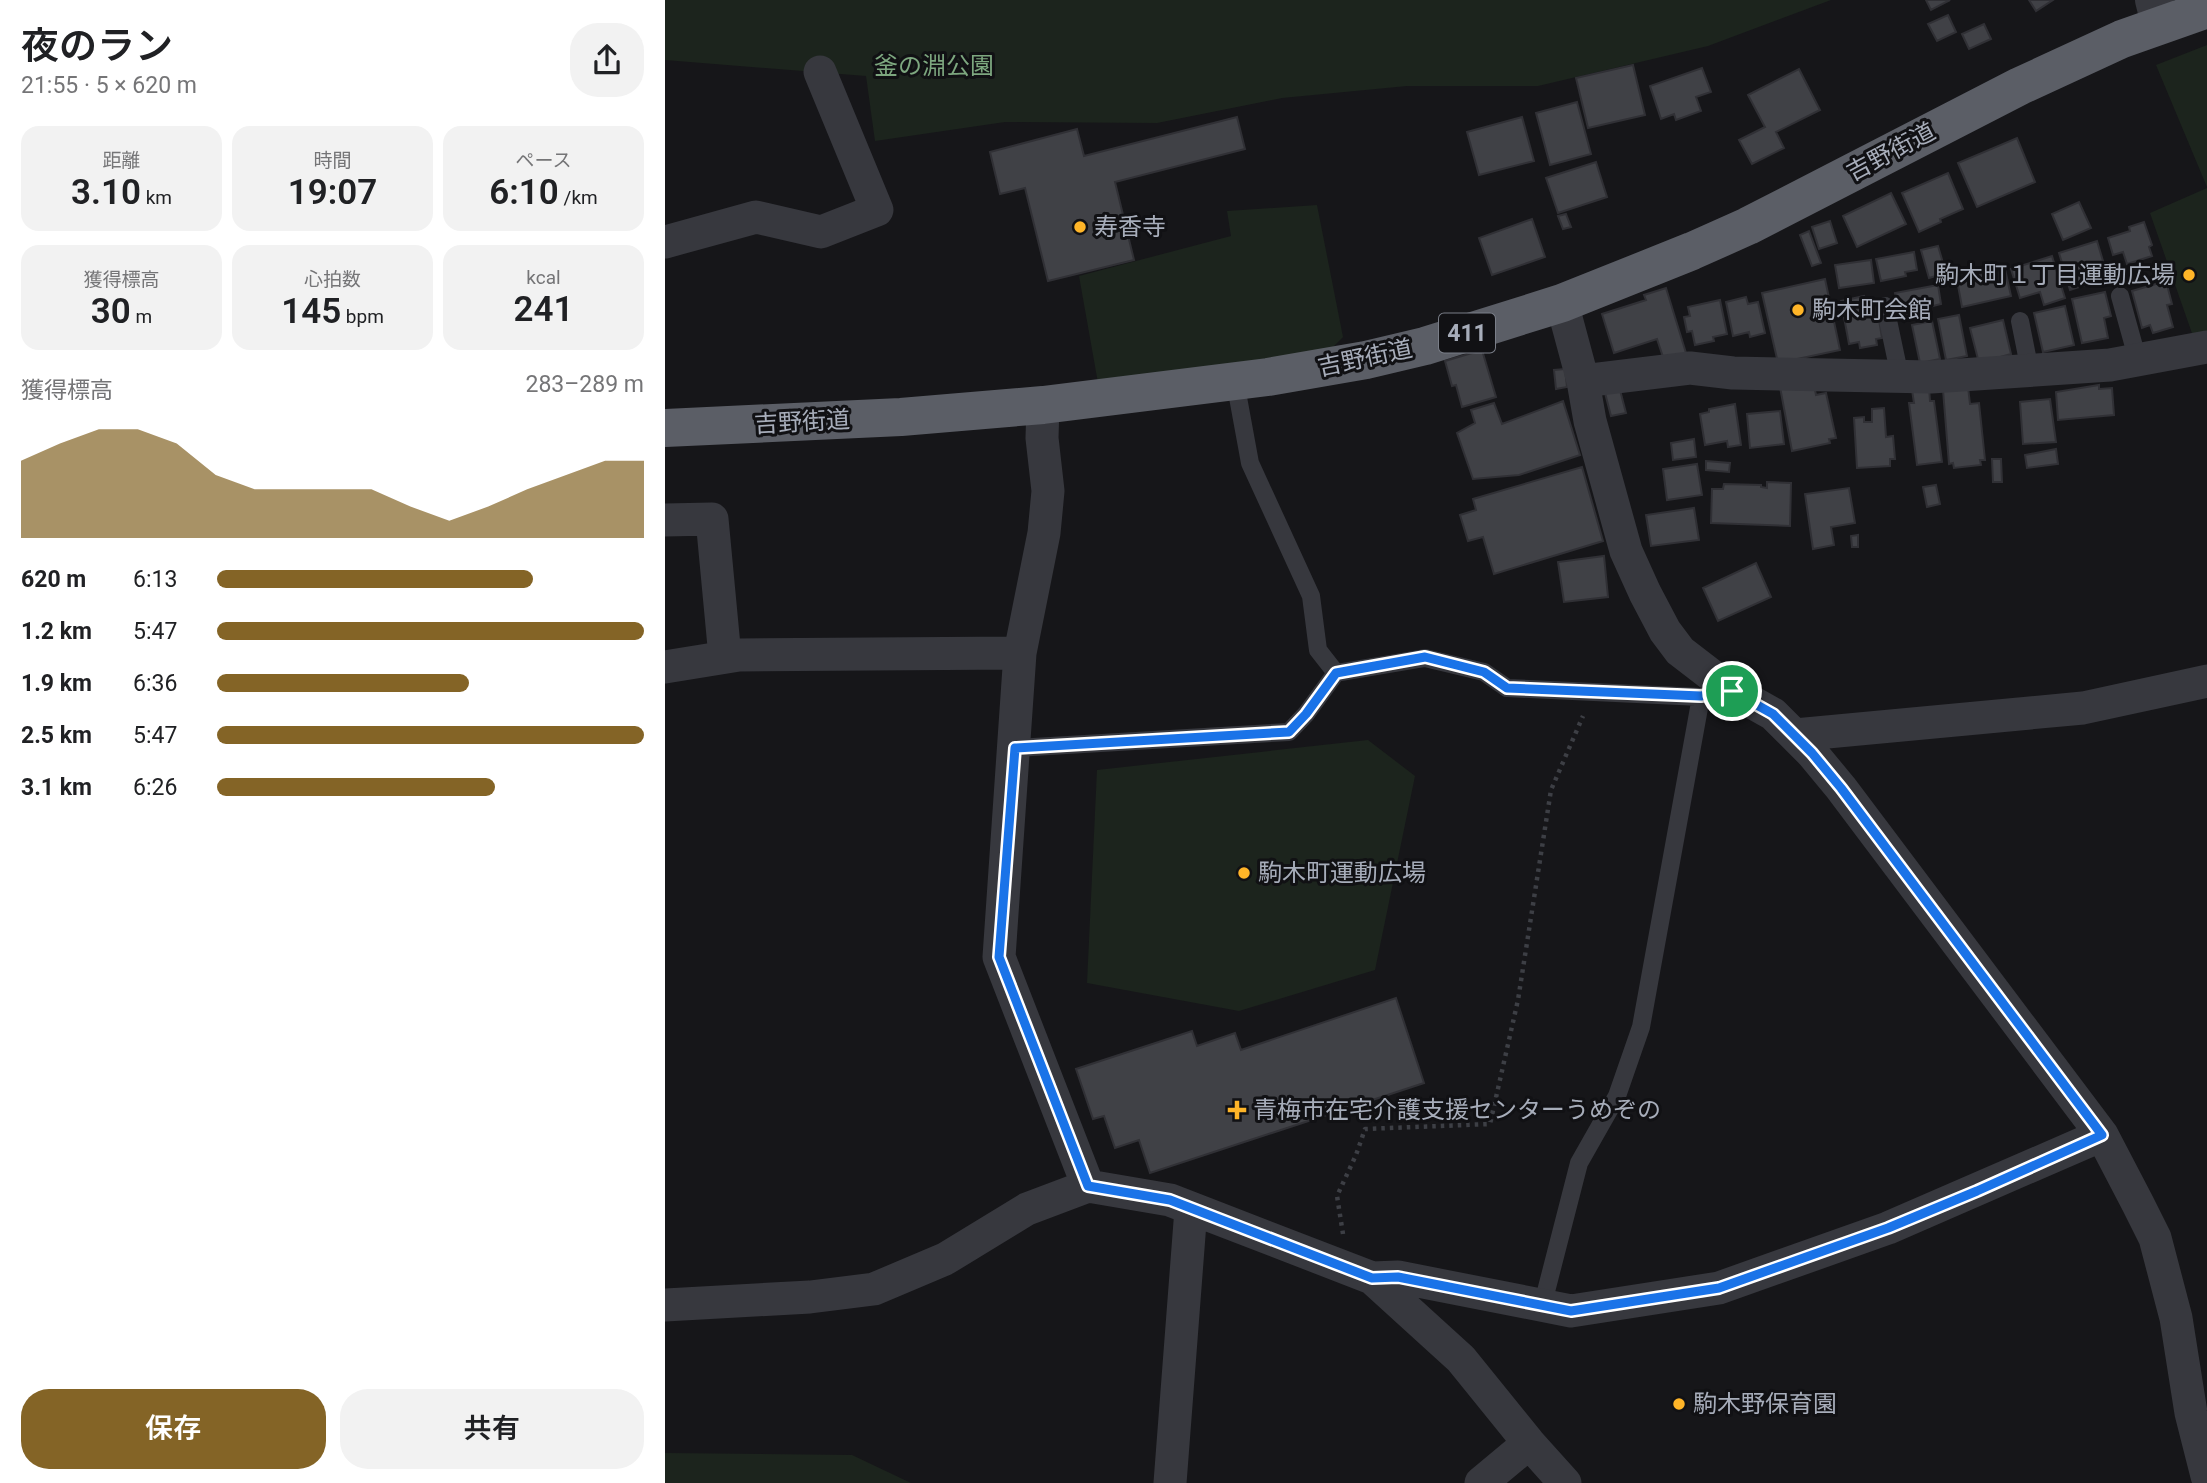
<!DOCTYPE html>
<html lang="ja">
<head>
<meta charset="utf-8">
<style>
  :root { --surface:#fff; --page:#f2f2f2; --text:#202124; --muted:#757577; --accent:#846426 }
  body { margin:0; font-family:Roboto,"Noto Sans JP",sans-serif; background:var(--page); color:var(--text); height:100vh; display:flex; flex-direction:column; font-size:26px; white-space:nowrap }
  * { box-sizing:border-box; margin:0 }
  p { font-size:23px; color:var(--muted) }
  .icon { flex:none; width:38px; height:38px; fill:none; stroke:currentColor; stroke-width:2; stroke-linecap:round; stroke-linejoin:round }
  .map { position:relative; flex:1; overflow:hidden }
  .details { display:flex; flex-direction:column; background:var(--surface); width:665px }
  .details>* { flex:none }
  .pin { position:absolute; display:grid; place-items:center; width:60px; height:60px; color:#fff; margin:-30px; border:4px solid #fff; border-radius:50%; box-shadow:0 2px 7px #0007 }
  .round { display:grid; place-items:center; flex:none; width:74px; height:74px; border-radius:28px; background:var(--page) }
  .summary { display:flex; align-items:center; justify-content:space-between; height:119px; padding:0 21px }
  h1 { font-size:38px; font-weight:600; line-height:52px }
  .figures { display:grid; grid-template-columns:repeat(3,1fr); gap:10px; height:119px; padding:7px 21px }
  .figures div { display:grid; align-content:center; border-radius:18px; background:var(--page); text-align:center }
  .figures b { font-size:35px; font-weight:600 }
  .figures small { font-size:19px; font-weight:400 }
  .figures p { font-size:19px }
  .chart { height:196px; padding:14px 21px }
  .chart p { display:flex; justify-content:space-between }
  .chart svg { width:100%; height:126px; margin-top:7px; fill:var(--accent); opacity:.7 }
  .primary-button { display:flex; gap:14px; margin-top:auto; padding:14px 21px }
  .primary-button a { flex:1; height:80px; border-radius:28px; background:var(--accent); color:#fff; font-size:28px; font-weight:600; line-height:80px; text-align:center }
  .primary-button a+a { background:var(--page); color:var(--text) }
  ul { padding:0 21px; list-style:none; font-size:23px }
  li { display:grid; grid-template-columns:112px 84px 1fr; align-items:center; height:52px }
  li i { height:18px; border-radius:9px; background:var(--accent) }
  main { display:flex; flex:1; min-height:0 }
  .map>svg:first-child { display:block }
  .green { fill:#1c241d }
  .building { fill:#404146; stroke:#303035; stroke-width:2 }
  .lines { fill:none; stroke-linecap:round; stroke-linejoin:round }
  .path { stroke:#3d3f45; stroke-width:4.5; stroke-dasharray:3.5 5; stroke-linecap:butt }
  .service { stroke:#37383e; stroke-width:18 }
  .minor { stroke:#37383e; stroke-width:33 }
  .tertiary { stroke:#37383e; stroke-width:38 }
  .trunk { stroke:#5b5e66; stroke-width:38 }
  .route-casing { stroke:#fff; stroke-width:14 }
  .route { stroke:#1a73e8; stroke-width:9 }
  .poi-dot { fill:#ffb528; stroke:#111114; stroke-width:2.5 }
  .labels { text-anchor:middle; dominant-baseline:central; stroke-width:6; stroke-linejoin:round; paint-order:stroke }
  .shield { fill:#111114; stroke:#7a7e88; stroke-width:2 }
  .shield-label { font-size:23px; font-weight:bold; fill:#a7adba }
  .park-label { font-size:24px; fill:#7da77f; stroke:#111114 }
  .street-label { font-size:24px; fill:#a7adba; stroke:#111114 }
  .poi-label { font-size:24px; fill:#a7adba; stroke:#111114; text-anchor:start }
</style>
</head>
<body>
<main>
<section class="details">
<div class="summary"><div><h1>夜のラン</h1><p>21:55 · 5 × 620 m</p></div><a class="round"><svg class="icon" aria-label="share" viewBox="0 0 24 24"><path d="M12 15V3M7 8l5-5 5 5M5 13v7h14v-7"/></svg></a></div>
<div class="figures">
<div><p>距離</p><b>3.10<small> km</small></b></div>
<div><p>時間</p><b>19:07</b></div>
<div><p>ペース</p><b>6:10<small> /km</small></b></div>
</div>
<div class="figures">
<div><p>獲得標高</p><b>30<small> m</small></b></div>
<div><p>心拍数</p><b>145<small> bpm</small></b></div>
<div><p>kcal</p><b>241</b></div>
</div>
<div class="chart"><p><span>獲得標高</span>283–289 m</p>
<svg viewBox="0 0 160 44" preserveAspectRatio="none"><path d="M0 44V17L10 11L20 6L30 6L40 11L50 22L60 27L70 27L80 27L90 27L100 33L110 38L120 33L130 27L140 22L150 17L160 17V44z"/></svg>
</div>
<ul>
<li><b>620 m</b>6:13<i style="width:74%"></i></li>
<li><b>1.2 km</b>5:47<i style="width:100%"></i></li>
<li><b>1.9 km</b>6:36<i style="width:59%"></i></li>
<li><b>2.5 km</b>5:47<i style="width:100%"></i></li>
<li><b>3.1 km</b>6:26<i style="width:65%"></i></li>
</ul>
<div class="primary-button"><a>保存</a><a>共有</a></div>
</section>
<div class="map">
<svg width="1542" height="1483" viewBox="0 0 1542 1483">
  <rect width="100%" height="100%" fill="#161619"/>
  <path class="green" d="M 0,0 L 1166,0 L 1043,46 L 873,86 L 742,86 L 617,98 L 492,123 L 340,122 L 210,141 L 201,76 L 0,60 Z
    M 1542,45 L 1542,187 L 1491,65 Z
    M 1542,188 L 1542,337 L 1529,339 L 1485,213 Z
    M 652,205 L 678,337 L 665,350 L 433,383 L 414,276 L 566,236 L 562,211 Z
    M 703,740 L 750,776 L 710,970 L 574,1011 L 422,983 L 432,770 Z
    M 0,1453 L 187,1455 L 246,1483 L 0,1483 Z"/>
  <path class="building" d="M 1261,0 L 1285,0 L 1266,10 Z
    M 1364,0 L 1388,0 L 1371,11 Z
    M 1283,15 L 1291,32 L 1272,41 L 1263,24 Z
    M 1319,24 L 1326,39 L 1304,49 L 1297,34 Z
    M 968,65 L 980,115 L 923,128 L 911,78 Z
    M 1037,68 L 1046,92 L 1031,97 L 1036,111 L 1011,120 L 1009,114 L 996,119 L 985,86 Z
    M 1134,69 L 1155,110 L 1111,132 L 1119,148 L 1087,164 L 1074,140 L 1100,127 L 1083,95 Z
    M 912,102 L 926,154 L 885,165 L 871,113 Z
    M 572,117 L 580,149 L 450,182 L 469,260 L 383,281 L 360,188 L 335,194 L 325,152 L 412,129 L 419,156 Z
    M 857,117 L 869,161 L 814,175 L 802,132 Z
    M 1352,138 L 1370,182 L 1312,207 L 1293,163 Z
    M 931,162 L 942,197 L 893,213 L 881,178 Z
    M 1283,173 L 1298,209 L 1275,219 L 1276,222 L 1254,232 L 1237,193 Z
    M 1226,193 L 1241,224 L 1192,247 L 1178,216 Z
    M 1414,202 L 1426,228 L 1398,240 L 1387,214 Z
    M 901,214 L 906,227 L 898,229 L 893,216 Z
    M 867,219 L 880,257 L 827,275 L 814,238 Z
    M 1165,221 L 1172,243 L 1154,249 L 1147,227 Z
    M 1479,222 L 1487,245 L 1484,247 L 1487,256 L 1462,264 L 1458,252 L 1448,255 L 1443,238 L 1465,231 L 1464,227 Z
    M 1144,231 L 1156,263 L 1147,266 L 1135,235 Z
    M 1432,241 L 1441,271 L 1424,276 L 1426,283 L 1405,290 L 1394,253 Z
    M 1273,246 L 1281,273 L 1264,278 L 1256,250 Z
    M 1249,252 L 1252,270 L 1240,272 L 1241,276 L 1216,281 L 1211,259 Z
    M 1387,256 L 1400,298 L 1379,305 L 1375,292 L 1355,298 L 1346,269 Z
    M 1206,260 L 1209,283 L 1174,288 L 1170,265 Z
    M 1340,269 L 1346,296 L 1297,307 L 1292,280 Z
    M 1160,279 L 1175,350 L 1113,363 L 1097,293 Z
    M 1501,281 L 1507,304 L 1502,305 L 1508,327 L 1488,333 L 1485,325 L 1477,328 L 1467,291 Z
    M 1273,285 L 1276,304 L 1260,308 L 1261,312 L 1235,318 L 1230,293 Z
    M 1001,288 L 1021,353 L 999,360 L 992,339 L 949,353 L 937,314 L 981,300 L 979,295 Z
    M 1440,292 L 1446,316 L 1439,318 L 1443,338 L 1417,343 L 1407,299 Z
    M 1199,296 L 1201,308 L 1212,307 L 1217,338 L 1211,339 L 1212,345 L 1195,348 L 1194,342 L 1184,344 L 1176,301 Z
    M 1081,297 L 1083,304 L 1093,302 L 1100,333 L 1085,337 L 1084,332 L 1068,336 L 1061,302 Z
    M 1055,300 L 1062,334 L 1048,337 L 1049,341 L 1030,345 L 1027,331 L 1022,332 L 1019,317 L 1025,316 L 1023,307 Z
    M 1400,306 L 1409,345 L 1378,352 L 1369,313 Z
    M 1294,315 L 1302,356 L 1281,360 L 1273,319 Z
    M 1338,320 L 1346,354 L 1314,363 L 1305,328 Z
    M 1267,321 L 1275,359 L 1255,363 L 1247,325 Z
    M 817,350 L 831,397 L 797,407 L 791,385 L 787,386 L 780,361 Z
    M 900,369 L 902,387 L 891,389 L 889,370 Z
    M 1434,385 L 1434,389 L 1447,388 L 1449,415 L 1393,420 L 1391,392 Z
    M 1115,387 L 1150,390 L 1151,395 L 1161,393 L 1171,438 L 1164,439 L 1165,443 L 1127,451 Z
    M 1264,387 L 1265,401 L 1269,401 L 1277,462 L 1252,465 L 1244,403 L 1249,403 L 1247,390 Z
    M 1303,387 L 1305,404 L 1314,403 L 1320,460 L 1315,460 L 1316,465 L 1289,468 L 1288,463 L 1284,464 L 1278,390 Z
    M 955,390 L 961,413 L 946,416 L 940,393 Z
    M 1385,399 L 1391,442 L 1358,444 L 1355,402 Z
    M 898,401 L 915,455 L 854,475 L 808,479 L 792,433 L 810,423 L 806,410 L 829,403 L 837,424 Z
    M 1070,404 L 1076,445 L 1063,447 L 1062,441 L 1040,445 L 1035,414 L 1044,412 L 1044,409 Z
    M 1219,408 L 1221,437 L 1228,436 L 1230,459 L 1225,459 L 1225,466 L 1192,468 L 1189,418 L 1199,417 L 1199,422 L 1207,422 L 1207,409 Z
    M 1115,411 L 1119,444 L 1085,448 L 1082,414 Z
    M 1029,439 L 1031,457 L 1008,460 L 1006,443 Z
    M 1391,449 L 1393,464 L 1362,468 L 1360,455 Z
    M 1327,459 L 1336,459 L 1337,482 L 1328,482 Z
    M 1041,461 L 1065,463 L 1064,472 L 1041,470 Z
    M 1032,464 L 1037,495 L 1002,500 L 998,469 Z
    M 917,467 L 938,541 L 829,574 L 818,537 L 803,541 L 795,515 L 811,510 L 808,499 Z
    M 1102,482 L 1126,483 L 1125,526 L 1046,523 L 1047,489 L 1058,489 L 1059,484 L 1096,485 L 1096,487 L 1102,488 Z
    M 1271,485 L 1275,504 L 1262,507 L 1258,487 Z
    M 1184,488 L 1190,523 L 1166,527 L 1169,545 L 1148,549 L 1140,494 Z
    M 1029,508 L 1034,540 L 986,546 L 981,515 Z
    M 1193,535 L 1193,547 L 1187,547 L 1186,536 Z
    M 939,556 L 943,597 L 899,602 L 893,562 Z
    M 1091,563 L 1106,597 L 1053,621 L 1038,588 Z
    M 731,998 L 759,1083 L 485,1173 L 474,1140 L 450,1148 L 439,1116 L 428,1119 L 411,1069 L 527,1031 L 532,1046 L 570,1033 L 576,1050 Z"/>
  <g class="lines">
    <path class="path" d="M 678,1234 L 672,1196 L 691,1155 L 700,1129 L 825,1124 L 853,1000 L 886,790 L 918,716"/>
    <path class="service" d="M 1455,296 L 1473,361
      M 1220,306 L 1235,377
      M 1355,321 L 1365,371
      M 570,381 L 585,463 L 646,596 L 653,650 L 671,673
      M 350,748 L 624,732 L 641,714 L 671,673 L 760,658 L 819,672 L 842,688 L 1036,697 L 1067,691
      M 877,1307 L 914,1163 L 952,1096 L 976,1027 L 1036,697"/>
    <path class="minor" d="M 0,242 L 91,217 L 156,232 L 212,210 L 155,72
      M 897,303 L 918,381 L 925,421 L 961,551 L 980,593 L 1000,631 L 1015,651 L 1067,691 L 1108,714 L 1147,753 L 1176,788 L 1437,1135 L 1473,1204 L 1490,1238 L 1511,1318 L 1526,1413 L 1542,1476
      M 918,381 L 1025,368 L 1068,373 L 1266,377 L 1445,365 L 1542,347
      M 378,405 L 377,438 L 383,491 L 379,533 L 355,653 L 334,957 L 423,1186 L 505,1200 L 707,1278 L 796,1359 L 864,1443 L 900,1483
      M 0,520 L 47,519 L 60,657
      M 0,667 L 74,655 L 355,653
      M 1130,735 L 1418,708 L 1542,681
      M 707,1278 L 733,1277 L 906,1311 L 1054,1288 L 1223,1228 L 1437,1135
      M 0,1305 L 145,1297 L 209,1289 L 280,1259 L 362,1209 L 423,1186
      M 505,1483 L 526,1209
      M 816,1483 L 864,1443"/>
    <path class="tertiary" d="M 1489,0 L 1495,24"/>
    <path class="trunk" d="M 0,428 L 236,417 L 378,405 L 603,377 L 701,360 L 760,346 L 897,303 L 1027,251 L 1083,226 L 1355,86 L 1457,39 L 1542,9"/>
  </g>
  <g class="lines">
    <defs>
      <path id="route" d="M 760,657 L 819,672 L 842,688 L 1036,696 L 1067,691 L 1108,714 L 1147,753 L 1176,788 L 1437,1135 L 1312,1191 L 1223,1228 L 1054,1288 L 906,1311 L 733,1277 L 707,1278 L 505,1200 L 423,1186 L 334,957 L 350,748 L 624,732 L 641,714 L 671,673 Z"/>
    </defs>
    <use href="#route" class="route-casing"/>
    <use href="#route" class="route"/>
  </g>
  <g class="poi-dot">
    <circle cx="415" cy="227" r="7"/>
    <circle cx="1524" cy="275" r="7"/>
    <circle cx="1133" cy="310" r="7"/>
    <circle cx="579" cy="873" r="7"/>
    <path d="M568.5 1099.5h7v7h7v7h-7v7h-7v-7h-7v-7h7z"/>
    <circle cx="1014" cy="1404" r="7"/>
  </g>
  <g class="labels">
    <rect class="shield" x="774" y="313.5" width="56" height="39" rx="5"/>
    <g class="shield-label">
      <text x="802" y="333">411</text>
    </g>
    <g class="park-label">
      <text x="269" y="66">釜の淵公園</text>
    </g>
    <g class="street-label">
      <text transform="translate(1226 152) rotate(-28)">吉野街道</text>
      <text transform="translate(700 358) rotate(-12)">吉野街道</text>
      <text transform="translate(137 422) rotate(-3)">吉野街道</text>
    </g>
    <g class="poi-label">
      <text x="429" y="227">寿香寺</text>
      <text x="1510" y="275" text-anchor="end">駒木町１丁目運動広場</text>
      <text x="1147" y="310">駒木町会館</text>
      <text x="593" y="873">駒木町運動広場</text>
      <text x="588" y="1110">青梅市在宅介護支援センターうめぞの</text>
      <text x="1028" y="1404">駒木野保育園</text>
    </g>
  </g>
</svg>
<div class="pin" style="left:1067px;top:691px;background:#1e9e55"><svg class="icon" aria-label="arrive" viewBox="0 0 24 24"><path d="M6 21V4h12l-3 4 3 4H6"/></svg></div>
</div>
</main>
</body>
</html>
